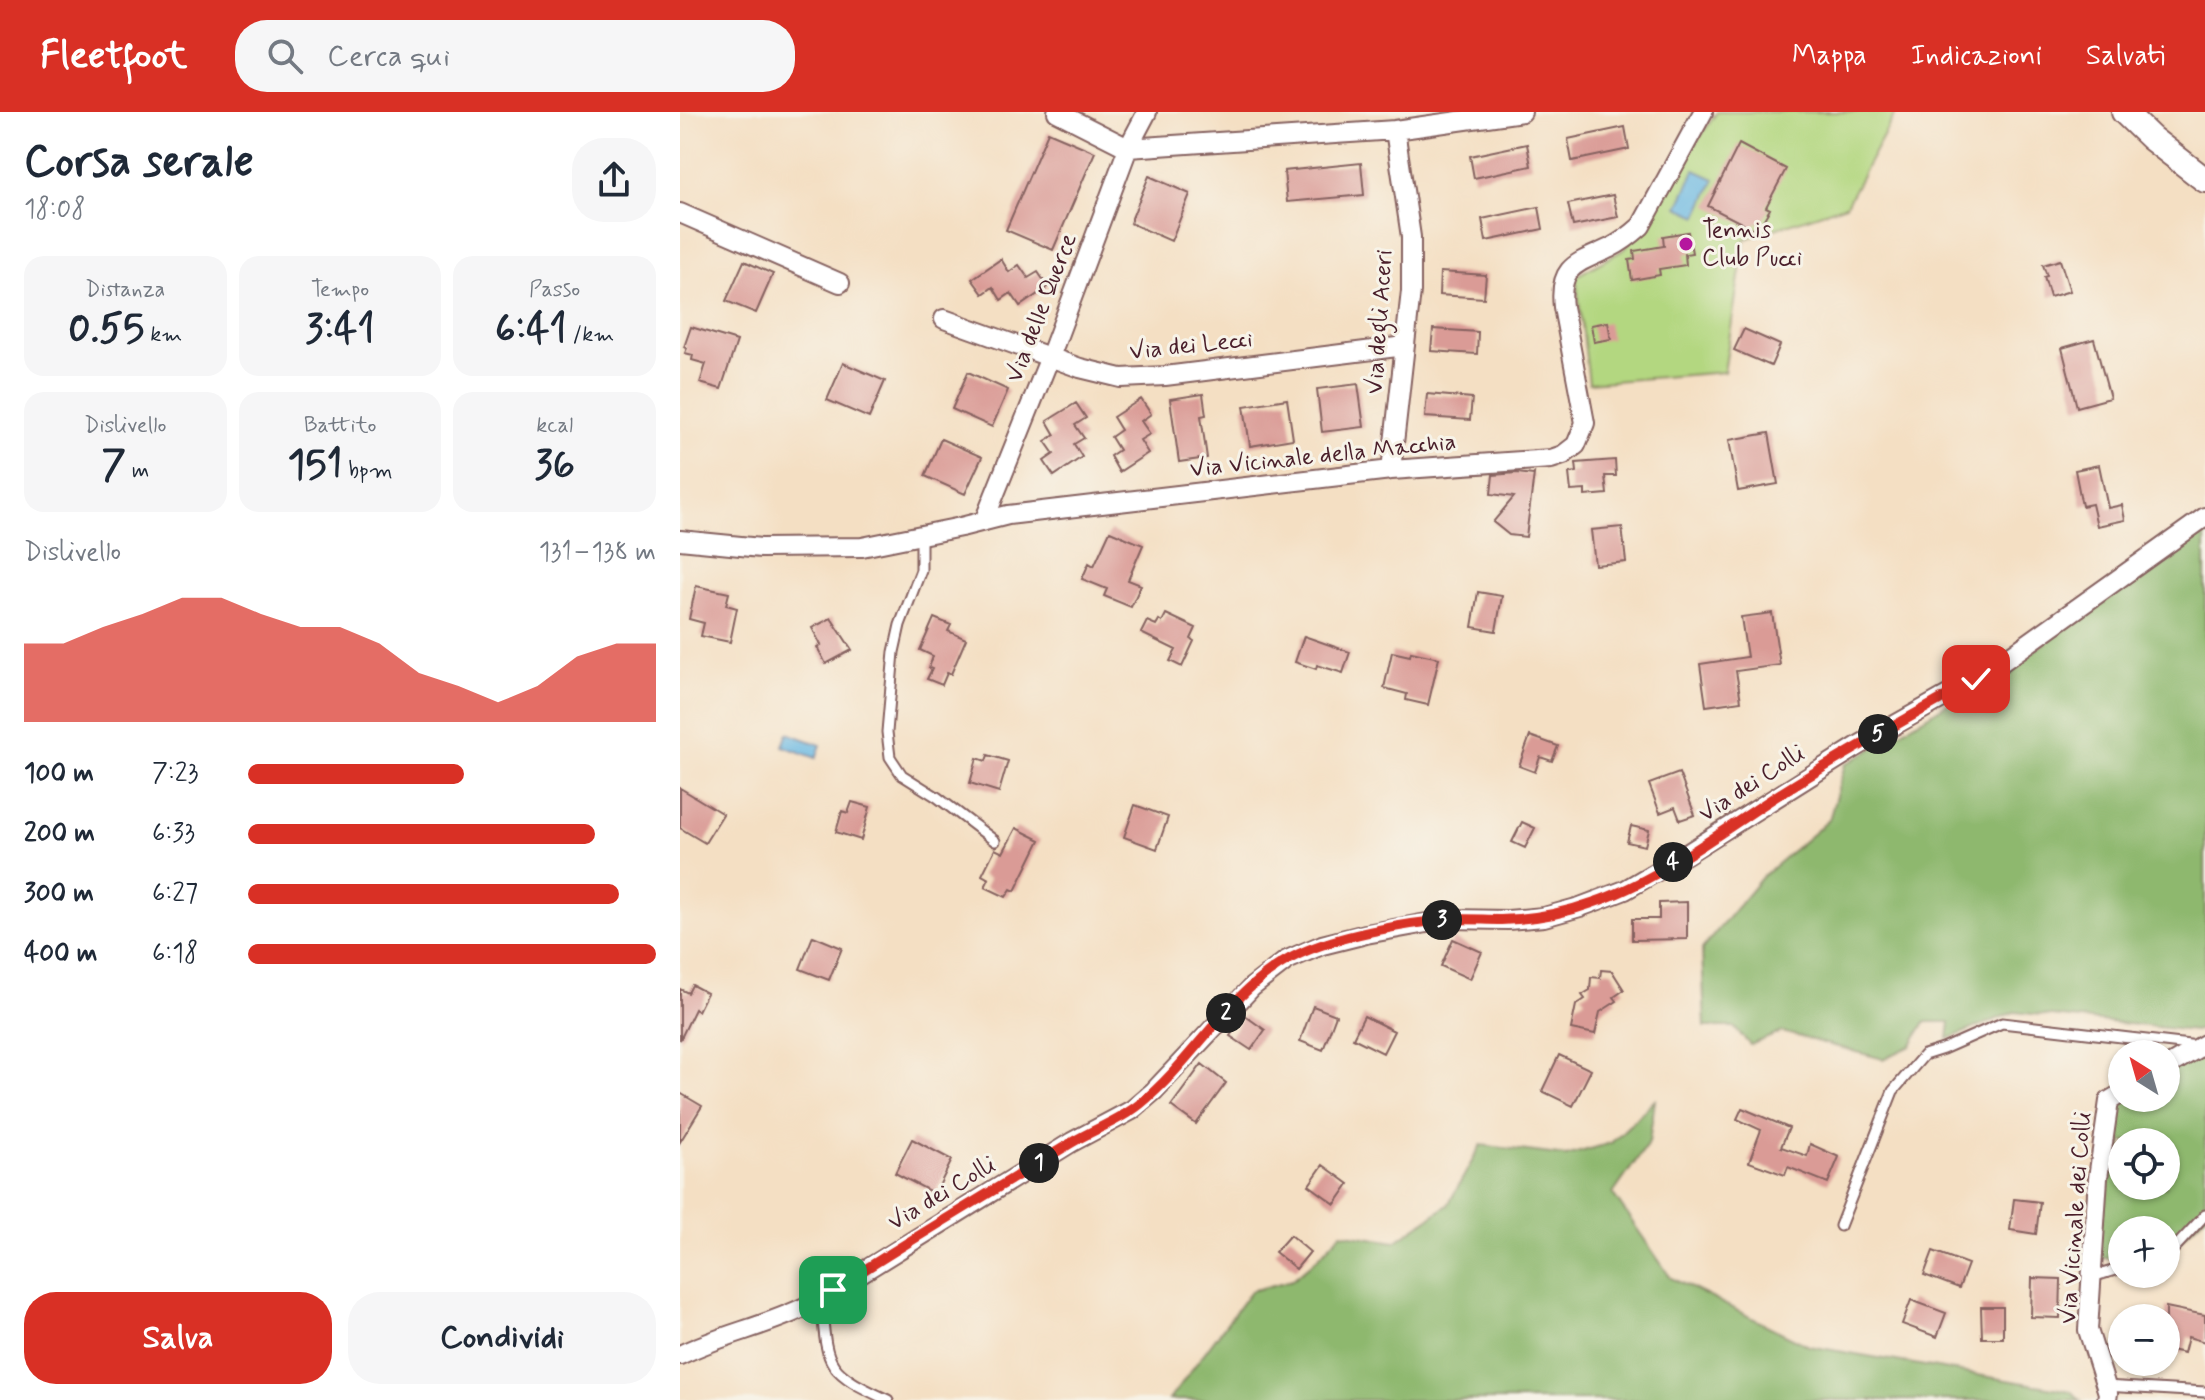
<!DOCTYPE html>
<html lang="it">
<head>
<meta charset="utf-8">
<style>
  :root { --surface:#fff; --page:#f6f6f7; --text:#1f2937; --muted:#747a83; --accent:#d93025 }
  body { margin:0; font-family:Mynerve,sans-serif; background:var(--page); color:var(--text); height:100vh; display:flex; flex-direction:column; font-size:30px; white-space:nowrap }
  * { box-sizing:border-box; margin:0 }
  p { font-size:26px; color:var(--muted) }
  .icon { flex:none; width:44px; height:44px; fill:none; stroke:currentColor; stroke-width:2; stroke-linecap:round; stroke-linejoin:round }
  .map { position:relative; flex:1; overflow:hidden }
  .details { display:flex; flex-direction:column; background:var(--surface); width:680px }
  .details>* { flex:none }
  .needle { width:52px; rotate:323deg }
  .fabs { position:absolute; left:1428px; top:928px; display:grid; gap:16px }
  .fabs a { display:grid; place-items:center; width:72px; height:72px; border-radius:50%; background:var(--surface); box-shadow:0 2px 6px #0004; font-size:40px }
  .pin { position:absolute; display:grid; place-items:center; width:68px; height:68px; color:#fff; margin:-34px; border-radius:16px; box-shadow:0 4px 12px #0006 }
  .km { position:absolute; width:40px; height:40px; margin:-20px; border-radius:50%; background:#222; color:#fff; font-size:22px; line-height:40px; text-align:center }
  .round { display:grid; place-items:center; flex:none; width:84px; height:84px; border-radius:32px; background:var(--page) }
  .overview { display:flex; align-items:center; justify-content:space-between; height:136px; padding:0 24px }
  h1 { font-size:44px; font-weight:700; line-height:60px }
  .stats { display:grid; grid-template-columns:repeat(3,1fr); gap:12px; height:136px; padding:8px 24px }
  .stats div { display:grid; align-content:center; border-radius:20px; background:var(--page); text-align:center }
  .stats b { font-size:40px; font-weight:700 }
  .stats small { font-size:22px; font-weight:400 }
  .stats p { font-size:22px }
  .chart { height:224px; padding:16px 24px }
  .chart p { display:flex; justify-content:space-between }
  .chart svg { width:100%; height:144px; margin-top:8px; fill:var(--accent); opacity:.7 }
  .action { display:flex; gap:16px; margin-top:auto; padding:16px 24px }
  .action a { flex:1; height:92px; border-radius:32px; background:var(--accent); color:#fff; font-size:32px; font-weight:700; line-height:92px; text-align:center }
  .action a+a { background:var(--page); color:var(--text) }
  ul { padding:0 24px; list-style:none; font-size:26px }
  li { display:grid; grid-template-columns:128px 96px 1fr; align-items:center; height:60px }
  li i { height:20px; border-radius:10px; background:var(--accent) }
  header { display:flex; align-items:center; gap:48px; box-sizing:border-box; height:112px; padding:0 40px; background:var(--accent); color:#fff }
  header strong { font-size:38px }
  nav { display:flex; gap:44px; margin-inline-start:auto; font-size:28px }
  .search { width:560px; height:72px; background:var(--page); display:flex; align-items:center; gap:20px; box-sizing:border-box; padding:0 28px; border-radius:32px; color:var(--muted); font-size:30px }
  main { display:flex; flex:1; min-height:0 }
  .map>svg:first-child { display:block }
  .green { fill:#b3d780; stroke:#7e7b56; stroke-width:2 }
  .forest { fill:#8eb86e; stroke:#6c6c4c; stroke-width:2; fill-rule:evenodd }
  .water { fill:#68b7e2; stroke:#596b86; stroke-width:2 }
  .building { fill:#da9b96 }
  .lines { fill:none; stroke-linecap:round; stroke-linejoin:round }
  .service-casing { stroke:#866260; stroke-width:13 }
  .minor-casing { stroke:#866260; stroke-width:22 }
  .secondary-casing { stroke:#866260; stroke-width:28 }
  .service { stroke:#fff; stroke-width:9 }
  .minor { stroke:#fff; stroke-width:18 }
  .secondary { stroke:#fff; stroke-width:24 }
  .route-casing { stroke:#fff; stroke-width:16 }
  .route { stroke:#d93025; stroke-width:10 }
  .poi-dot { fill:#b5179e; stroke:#f7f3e8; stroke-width:3 }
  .labels { text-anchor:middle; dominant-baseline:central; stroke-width:6; stroke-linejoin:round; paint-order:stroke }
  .poi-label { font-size:24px; fill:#4a1f2b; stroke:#f7f3e8; text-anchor:start }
  .street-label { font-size:24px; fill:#4a1f2b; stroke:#f7f3e8 }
</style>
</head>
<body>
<header>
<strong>Fleetfoot</strong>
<div class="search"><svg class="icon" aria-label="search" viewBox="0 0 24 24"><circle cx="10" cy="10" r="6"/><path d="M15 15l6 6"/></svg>Cerca qui</div>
<nav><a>Mappa</a><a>Indicazioni</a><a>Salvati</a></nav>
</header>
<main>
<section class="details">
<div class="overview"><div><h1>Corsa serale</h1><p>18:08</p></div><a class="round"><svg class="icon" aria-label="share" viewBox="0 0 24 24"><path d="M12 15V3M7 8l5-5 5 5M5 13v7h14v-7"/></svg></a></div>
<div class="stats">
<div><p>Distanza</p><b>0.55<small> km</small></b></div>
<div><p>Tempo</p><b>3:41</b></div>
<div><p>Passo</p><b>6:41<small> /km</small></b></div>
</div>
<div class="stats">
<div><p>Dislivello</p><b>7<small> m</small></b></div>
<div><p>Battito</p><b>151<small> bpm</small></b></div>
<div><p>kcal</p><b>36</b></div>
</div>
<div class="chart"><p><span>Dislivello</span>131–138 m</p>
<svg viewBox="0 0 160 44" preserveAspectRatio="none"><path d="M0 44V20L10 20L20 15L30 11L40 6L50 6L60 11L70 15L80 15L90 20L100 29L110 33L120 38L130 33L140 24L150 20L160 20V44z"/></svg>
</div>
<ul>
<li><b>100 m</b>7:23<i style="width:53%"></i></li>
<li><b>200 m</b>6:33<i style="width:85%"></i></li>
<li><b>300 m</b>6:27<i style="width:91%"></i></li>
<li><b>400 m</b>6:18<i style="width:100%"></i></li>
</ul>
<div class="action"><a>Salva</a><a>Condividi</a></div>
</section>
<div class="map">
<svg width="1525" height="1288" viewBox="0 0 1525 1288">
  <rect width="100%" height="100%" fill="#f7f3e8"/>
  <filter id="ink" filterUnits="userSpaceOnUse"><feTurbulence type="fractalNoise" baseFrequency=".0125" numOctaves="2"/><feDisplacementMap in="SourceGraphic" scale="16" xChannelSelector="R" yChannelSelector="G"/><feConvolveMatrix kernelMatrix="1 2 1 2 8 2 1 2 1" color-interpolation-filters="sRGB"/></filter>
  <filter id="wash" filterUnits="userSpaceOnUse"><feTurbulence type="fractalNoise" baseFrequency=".006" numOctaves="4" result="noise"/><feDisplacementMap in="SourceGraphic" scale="32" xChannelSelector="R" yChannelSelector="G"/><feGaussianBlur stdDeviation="1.8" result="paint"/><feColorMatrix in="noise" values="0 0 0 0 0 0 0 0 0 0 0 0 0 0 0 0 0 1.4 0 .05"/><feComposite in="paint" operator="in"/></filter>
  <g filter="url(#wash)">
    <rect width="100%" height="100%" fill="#f4dfc3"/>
    <path class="green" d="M 1037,0 L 1216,0 L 1166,93 L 1065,127 L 1044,260 L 909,271 L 896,164 L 945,137 Z"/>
    <path class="forest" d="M 1525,416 L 1525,916 L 1514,919 L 1334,900 L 1268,927 L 1270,910 L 1245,910 L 1231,934 L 1203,947 L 1102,920 L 1070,933 L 1054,915 L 1025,915 L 1022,837 L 1083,764 L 1149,708 L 1165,653 L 1331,554 L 1415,497 Z
      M 1525,936 L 1525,1103 L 1486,1142 L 1486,1118 L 1442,1118 L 1442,1145 L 1413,1147 L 1432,992 L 1442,986 L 1486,986 L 1486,959 ZM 1442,1030 L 1486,1030 L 1486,1074 L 1442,1074 Z
      M 975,988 L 969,1030 L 933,1082 L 991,1166 L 1129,1234 L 1391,1279 L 1401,1288 L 489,1288 L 571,1179 L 612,1168 L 639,1145 L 661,1121 L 715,1130 L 768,1093 L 801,1033 L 886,1044 L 931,1031 Z"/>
    <path class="water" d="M 1015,58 L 1035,67 L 1018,104 L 998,95 Z
      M 108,621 L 141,633 L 136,646 L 103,634 Z"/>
    <g id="blocks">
      <path class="building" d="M 945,15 L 949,37 L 892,49 L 888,27 Z
        M 368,20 L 415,40 L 373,138 L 326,118 Z
        M 847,32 L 851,54 L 794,66 L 790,44 Z
        M 1059,32 L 1106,57 L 1086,95 L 1090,97 L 1081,112 L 1077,110 L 1073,117 L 1028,94 Z
        M 681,51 L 684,83 L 607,90 L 604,59 Z
        M 469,64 L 510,82 L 491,129 L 450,111 Z
        M 933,83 L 938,105 L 893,114 L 888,92 Z
        M 859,95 L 863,117 L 806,129 L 802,107 Z
        M 1008,120 L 1012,141 L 1005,142 L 1006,153 L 979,157 L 980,163 L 952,168 L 949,148 L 955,147 L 954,139 L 984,134 L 983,124 Z
        M 321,147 L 329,160 L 339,153 L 348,166 L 358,160 L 368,175 L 340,194 L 331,181 L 321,188 L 313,175 L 303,182 L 292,167 Z
        M 1380,148 L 1390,179 L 1370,185 L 1364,165 L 1367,164 L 1363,153 Z
        M 64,149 L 93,162 L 76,201 L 46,189 Z
        M 760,160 L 806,163 L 804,186 L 759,183 Z
        M 928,210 L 931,227 L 914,230 L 911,213 Z
        M 11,215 L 57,229 L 41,277 L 20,271 L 26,252 L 12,248 L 13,243 L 5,241 L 7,236 L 4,235 Z
        M 753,217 L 798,220 L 797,242 L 751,239 Z
        M 1064,217 L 1100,233 L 1091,254 L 1054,238 Z
        M 1414,227 L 1430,286 L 1397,295 L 1382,236 Z
        M 163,251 L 205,269 L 189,306 L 147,288 Z
        M 288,260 L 328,278 L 312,315 L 272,297 Z
        M 678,272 L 684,315 L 642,320 L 637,277 Z
        M 523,282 L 526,303 L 521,304 L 527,346 L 499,350 L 490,287 Z
        M 747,282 L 792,286 L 790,308 L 745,305 Z
        M 461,287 L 471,302 L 461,309 L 470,322 L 460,328 L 468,341 L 439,360 L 430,344 L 439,338 L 431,325 L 441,318 L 433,305 Z
        M 607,287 L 613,327 L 570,334 L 564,294 Z
        M 396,291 L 406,306 L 395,313 L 404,326 L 394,332 L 402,345 L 374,364 L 364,349 L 374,342 L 365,329 L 375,323 L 367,309 Z
        M 1089,321 L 1098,372 L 1058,379 L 1049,328 Z
        M 261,327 L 302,345 L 285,382 L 245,364 Z
        M 935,348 L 936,364 L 925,364 L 927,382 L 905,384 L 905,378 L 891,379 L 889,361 L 897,360 L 896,351 Z
        M 1419,353 L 1428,396 L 1442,393 L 1445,408 L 1417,414 L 1412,392 L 1402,394 L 1395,358 Z
        M 837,361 L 853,363 L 854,362 L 846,425 L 829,423 L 813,410 L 834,385 L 811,382 L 813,363 Z
        M 942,415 L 946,450 L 915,453 L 911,418 Z
        M 430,419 L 463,433 L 448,468 L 461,473 L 451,495 L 424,484 L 427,477 L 402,467 L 409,451 L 414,454 Z
        M 16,474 L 49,481 L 46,493 L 57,496 L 50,530 L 21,524 L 24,511 L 9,507 Z
        M 798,480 L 822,484 L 816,519 L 792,515 Z
        M 1092,501 L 1100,553 L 1056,559 L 1061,589 L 1026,594 L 1020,552 L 1067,545 L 1061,505 Z
        M 486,502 L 516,516 L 511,527 L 514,529 L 502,555 L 490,549 L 496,538 L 461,521 L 467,509 L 476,513 L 479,508 L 482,510 Z
        M 151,506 L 172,538 L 146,552 L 137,535 L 141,533 L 132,516 Z
        M 254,506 L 271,513 L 268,519 L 286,527 L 271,562 L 267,561 L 262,573 L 247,567 L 252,557 L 249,556 L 253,544 L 240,538 Z
        M 624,524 L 670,540 L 663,561 L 637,553 L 636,557 L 615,550 Z
        M 712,540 L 730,544 L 731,540 L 759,546 L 748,593 L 726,588 L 727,582 L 704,576 Z
        M 850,624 L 878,634 L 872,649 L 860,645 L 855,660 L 839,654 Z
        M 308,643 L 328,649 L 319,680 L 290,671 L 297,646 L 306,649 Z
        M 999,661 L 1015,703 L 1000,708 L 995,695 L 980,701 L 969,672 Z
        M 0,676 L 43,702 L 25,731 L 0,716 Z
        M 172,690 L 190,695 L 181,728 L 156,720 L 162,699 L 168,701 Z
        M 455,693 L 488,705 L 477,737 L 444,725 Z
        M 842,710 L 855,716 L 845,736 L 832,730 Z
        M 951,714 L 969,718 L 965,734 L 947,730 Z
        M 336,716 L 360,728 L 335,779 L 331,777 L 326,785 L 305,775 L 309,767 L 302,763 L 315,737 L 323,741 Z
        M 1007,790 L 1007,827 L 952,828 L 952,807 L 979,807 L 979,791 Z
        M 133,824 L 162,836 L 149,868 L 120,857 Z
        M 773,827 L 802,840 L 790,867 L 761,854 Z
        M 921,858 L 932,859 L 944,878 L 934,885 L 937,889 L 920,900 L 915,922 L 891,917 L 896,893 L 905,887 L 902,883 L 910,878 L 911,865 L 920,866 Z
        M 12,873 L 27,881 L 18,899 L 15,897 L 0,928 L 0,877 L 8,881 Z
        M 633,894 L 656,903 L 643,938 L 620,929 Z
        M 564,903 L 585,918 L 571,938 L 550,924 Z
        M 684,904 L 714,919 L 703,941 L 673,926 Z
        M 879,943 L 911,958 L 893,994 L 862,979 Z
        M 522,952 L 546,971 L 516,1012 L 491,994 Z
        M 0,981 L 22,994 L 0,1030 Z
        M 1062,996 L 1109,1016 L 1101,1035 L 1127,1044 L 1130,1032 L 1159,1045 L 1148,1071 L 1108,1055 L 1105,1063 L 1069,1050 L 1081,1018 L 1057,1007 Z
        M 232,1027 L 272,1048 L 255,1082 L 215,1061 Z
        M 643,1053 L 669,1072 L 655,1092 L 629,1073 Z
        M 1334,1087 L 1360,1090 L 1356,1122 L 1330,1118 Z
        M 610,1123 L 630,1140 L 616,1157 L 595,1140 Z
        M 1253,1139 L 1288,1152 L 1279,1176 L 1244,1163 Z
        M 1352,1166 L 1381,1167 L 1380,1206 L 1351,1205 Z
        M 1231,1188 L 1266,1201 L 1257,1225 L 1222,1212 Z
        M 1301,1195 L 1323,1195 L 1323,1226 L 1302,1226 Z
        M 1486,1195 L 1525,1203 L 1525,1230 L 1508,1225 L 1504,1241 L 1486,1237 Z"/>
    </g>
  </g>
  <g filter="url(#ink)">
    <use href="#blocks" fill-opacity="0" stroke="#866260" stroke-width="2"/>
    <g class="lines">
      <defs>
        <path id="service" d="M 241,423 L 241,458 L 220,513 L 214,540 L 207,620 L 210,645 L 222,663 L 257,685 L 315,729
          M 1160,1114 L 1213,979 L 1244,943 L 1263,937 L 1322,911 L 1518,934
          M 1486,1143 L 1489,1142 L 1525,1103
          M 1412,1165 L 1442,1156
          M 141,1185 C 147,1254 143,1258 208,1288
          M 1425,1274 L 1525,1280"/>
        <path id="minor" d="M 377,0 L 448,36 L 715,18 L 842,0
          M 0,101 L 160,171
          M 264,207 L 400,256 L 441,266 L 485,264 L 725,234
          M 711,358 L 731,179 L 731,125 L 715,18
          M 304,409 L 370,245 L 448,36 L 467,0
          M 0,428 L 81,436 L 182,435 L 281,415 L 328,403 L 711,358 L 871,347 L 883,343 L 896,333 L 905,311 L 883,195 C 878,153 898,151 930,136 C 942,130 951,123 961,114 L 1023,0
          M 1486,955 L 1525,932
          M 0,1243 C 42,1222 89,1214 131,1192 L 392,1030 L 452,998 L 474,979 L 572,875 L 607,848 L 642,833 L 686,822 L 769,807 L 828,808 L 864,805 L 900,795 L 945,778 L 1008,741 L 1181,632 L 1305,562 L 1525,405
          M 1427,1288 L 1428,1281 L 1408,1218 L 1418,1066 L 1429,989 L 1442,981"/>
        <path id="secondary" d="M 1444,0 L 1471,26 L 1525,68"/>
      </defs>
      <use href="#service" class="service-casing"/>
      <use href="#minor" class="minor-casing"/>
      <use href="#secondary" class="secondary-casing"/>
      <use href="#service" class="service"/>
      <use href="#minor" class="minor"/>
      <use href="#secondary" class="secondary"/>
    </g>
  </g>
  <g class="lines" filter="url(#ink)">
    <defs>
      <path id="route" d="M 153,1178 C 231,1127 311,1080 391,1031 C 414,1017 439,1009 460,992 C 516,947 552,873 619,842 C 657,824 725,811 767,808 C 785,806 803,808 821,808 C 852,807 882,802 912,791 C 976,770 1039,721 1095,685 C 1161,643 1229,606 1296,567"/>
    </defs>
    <use href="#route" class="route-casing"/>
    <use href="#route" class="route"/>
  </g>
  <circle class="poi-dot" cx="1006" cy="132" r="8"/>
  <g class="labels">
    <g class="poi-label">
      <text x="1022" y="118">Tennis<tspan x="1022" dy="28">Club Pucci</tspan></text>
    </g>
    <g class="street-label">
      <text transform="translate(362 196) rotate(-69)">Via delle Querce</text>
      <text transform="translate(700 210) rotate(-86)">Via degli Aceri</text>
      <text transform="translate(511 234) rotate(-6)">Via dei Lecci</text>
      <text transform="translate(643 344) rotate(-6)">Via Vicinale della Macchia</text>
      <text transform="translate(1072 672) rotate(-33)">Via dei Colli</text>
      <text transform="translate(262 1082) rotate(-31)">Via dei Colli</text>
      <text transform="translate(1396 1106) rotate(-86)">Via Vicinale dei Colli</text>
    </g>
  </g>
</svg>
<div class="fabs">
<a><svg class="needle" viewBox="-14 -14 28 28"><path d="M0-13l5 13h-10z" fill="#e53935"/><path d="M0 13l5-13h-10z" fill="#747a83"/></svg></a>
<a><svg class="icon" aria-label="locate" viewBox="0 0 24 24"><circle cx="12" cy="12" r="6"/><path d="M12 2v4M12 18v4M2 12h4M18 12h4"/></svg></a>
<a>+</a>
<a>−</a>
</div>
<div class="pin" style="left:153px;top:1178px;background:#1e9e55"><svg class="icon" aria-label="arrive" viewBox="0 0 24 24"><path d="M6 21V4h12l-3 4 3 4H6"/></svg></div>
<div class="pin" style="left:1296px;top:567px;background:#d93025"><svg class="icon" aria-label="check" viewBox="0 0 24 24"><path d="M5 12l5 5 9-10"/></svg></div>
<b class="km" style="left:359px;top:1051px">1</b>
<b class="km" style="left:546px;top:901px">2</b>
<b class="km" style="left:762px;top:808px">3</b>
<b class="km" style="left:993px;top:750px">4</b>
<b class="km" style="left:1198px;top:622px">5</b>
</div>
</main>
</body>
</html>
